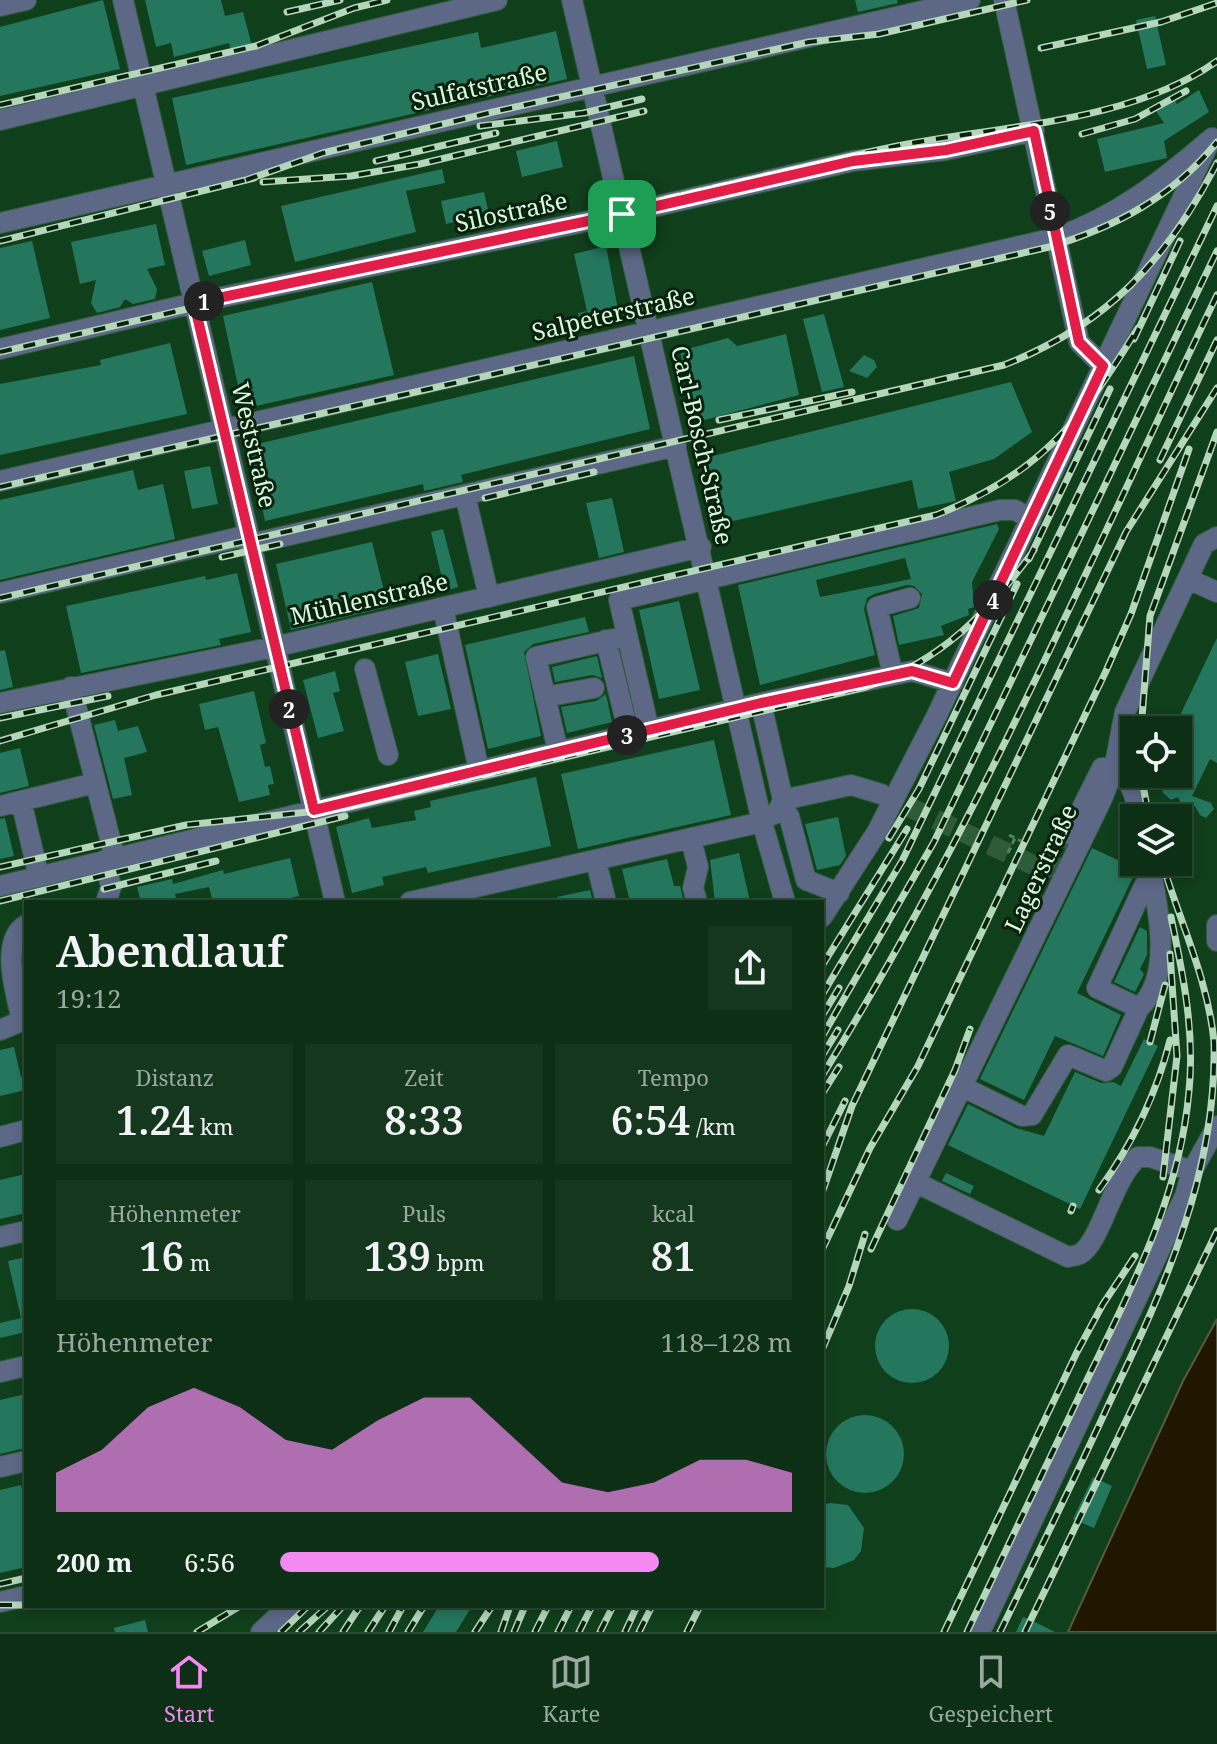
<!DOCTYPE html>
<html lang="de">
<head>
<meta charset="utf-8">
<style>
  :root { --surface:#0c2f15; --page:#15371e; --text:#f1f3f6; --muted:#9aa9a0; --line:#2c4a34; --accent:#f489f1 }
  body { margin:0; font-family:"Noto Serif",serif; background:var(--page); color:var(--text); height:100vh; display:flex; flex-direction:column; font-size:30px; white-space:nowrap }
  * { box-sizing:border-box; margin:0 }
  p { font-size:26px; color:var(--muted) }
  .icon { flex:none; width:44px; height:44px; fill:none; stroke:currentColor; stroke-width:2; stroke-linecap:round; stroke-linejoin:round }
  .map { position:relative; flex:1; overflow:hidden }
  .drawer { position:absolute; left:24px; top:900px; width:800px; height:708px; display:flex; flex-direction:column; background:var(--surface); border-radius:0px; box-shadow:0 4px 12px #0003,0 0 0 2px var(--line) }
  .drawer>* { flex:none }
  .fabs { position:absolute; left:1120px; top:716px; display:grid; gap:16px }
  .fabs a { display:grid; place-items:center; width:72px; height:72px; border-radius:0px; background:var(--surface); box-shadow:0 4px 12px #0003,0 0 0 2px var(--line); font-size:40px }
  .pin { position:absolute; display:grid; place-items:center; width:68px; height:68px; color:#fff; margin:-34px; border-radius:16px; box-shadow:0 4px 12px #0006 }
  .km { position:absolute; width:40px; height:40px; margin:-20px; border-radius:50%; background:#222; color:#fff; font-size:22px; line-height:40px; text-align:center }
  .round { display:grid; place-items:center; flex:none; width:84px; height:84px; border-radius:0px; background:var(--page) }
  .head { display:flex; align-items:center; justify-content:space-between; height:136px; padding:0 32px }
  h1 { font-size:44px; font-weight:600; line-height:60px }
  .stats { display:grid; grid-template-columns:repeat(3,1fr); gap:12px; height:136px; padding:8px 32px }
  .stats div { display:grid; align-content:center; border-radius:0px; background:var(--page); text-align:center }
  .stats b { font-size:40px; font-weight:600 }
  .stats small { font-size:22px; font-weight:400 }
  .stats p { font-size:22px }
  .chart { height:224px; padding:16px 32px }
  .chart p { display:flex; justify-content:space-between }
  .chart svg { width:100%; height:144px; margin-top:8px; fill:var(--accent); opacity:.7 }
  ul { padding:0 32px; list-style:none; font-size:26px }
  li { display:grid; grid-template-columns:128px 96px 1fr; align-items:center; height:60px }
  li i { height:20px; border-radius:10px; background:var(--accent) }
  .dock { display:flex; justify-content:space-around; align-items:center; height:112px; border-top:2px solid var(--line); background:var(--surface); font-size:22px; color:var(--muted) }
  .dock a { display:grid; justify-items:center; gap:4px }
  .dock .on { color:var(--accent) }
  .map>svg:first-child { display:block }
  .water { fill:#211700; stroke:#585a42; stroke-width:2 }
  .building { fill:#24775d; fill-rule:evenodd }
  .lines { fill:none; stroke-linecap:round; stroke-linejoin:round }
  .minor-tunnel { stroke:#2e5b39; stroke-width:20; stroke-dasharray:20 10; stroke-linecap:butt }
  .minor-casing { stroke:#305d3b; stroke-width:22 }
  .path { stroke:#567f5f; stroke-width:3; stroke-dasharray:6 4; stroke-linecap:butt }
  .minor { stroke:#5c6886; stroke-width:20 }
  .rail-casing { stroke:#b4d6ba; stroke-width:7 }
  .rail { stroke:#09220e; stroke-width:4; stroke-dasharray:12; stroke-linecap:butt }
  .route-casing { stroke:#fff; stroke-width:16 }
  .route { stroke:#e11d48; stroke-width:10 }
  .labels { text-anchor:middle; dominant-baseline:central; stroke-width:6; stroke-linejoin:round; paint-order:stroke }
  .street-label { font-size:24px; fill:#d9f8dd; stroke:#09220e }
</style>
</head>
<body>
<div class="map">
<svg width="1217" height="1632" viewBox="0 0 1217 1632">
  <rect width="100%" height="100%" fill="#103f1c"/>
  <path class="water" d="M 1217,1319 L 1217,1632 L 1068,1632 L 1183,1381 Z"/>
  <path class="building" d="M 103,0 L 120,69 L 0,96 L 0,27 Z
    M 145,0 L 221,0 L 225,16 L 243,12 L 252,46 L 231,51 L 229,43 L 174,57 L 171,43 L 156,47 Z
    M 855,0 L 897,0 L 898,3 L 858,12 Z
    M 1155,16 L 1166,65 L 1147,69 L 1136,20 Z
    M 556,31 L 567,79 L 186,165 L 172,98 L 478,32 L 481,48 Z
    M 1199,90 L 1209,112 L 1164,141 L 1167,158 L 1105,172 L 1097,139 L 1164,123 L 1154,108 L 1172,96 L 1177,104 Z
    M 557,141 L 563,167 L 522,177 L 516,151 Z
    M 442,169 L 445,183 L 406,191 L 416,232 L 295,262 L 281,206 Z
    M 484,192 L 489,214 L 446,224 L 441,201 Z
    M 156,224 L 165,265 L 147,269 L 157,289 L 155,299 L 133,304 L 125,299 L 120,307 L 97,313 L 91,303 L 96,280 L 80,284 L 71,242 Z
    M 245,240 L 251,265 L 209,276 L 202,251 Z
    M 32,241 L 50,318 L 0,330 L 0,248 Z
    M 606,246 L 620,320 L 580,327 L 578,313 L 587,311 L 574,254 Z
    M 372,282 L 394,375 L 243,409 L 223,316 Z
    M 824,314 L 844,387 L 822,392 L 803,319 Z
    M 786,334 L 799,395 L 697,422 L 680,351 L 728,338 L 737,346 Z
    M 170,343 L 187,414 L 0,455 L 0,384 L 101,365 L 100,360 Z
    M 864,355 L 874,360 L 877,367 L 867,378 L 849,371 Z
    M 634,356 L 650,429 L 461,475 L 463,482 L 424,491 L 423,484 L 265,521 L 249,446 Z
    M 1011,382 L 1032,432 L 994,459 L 949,472 L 956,501 L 918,509 L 912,480 L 720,524 L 705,458 Z
    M 210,466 L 218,504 L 192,509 L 184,471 Z
    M 133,470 L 138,490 L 163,484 L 175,539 L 0,580 L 0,500 Z
    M 612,498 L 624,552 L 599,558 L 586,503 Z
    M 997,524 L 999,529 L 972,582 L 974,607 L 968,609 L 969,615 L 941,626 L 944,635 L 899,645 L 893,616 L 919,608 L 922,594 L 914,586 L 907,585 L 874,594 L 867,598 L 864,609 L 875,655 L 760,685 L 738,585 ZM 905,558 L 911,579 L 820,597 L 816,580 Z
    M 443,529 L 458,587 L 445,591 L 431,532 Z
    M 372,542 L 388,607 L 291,630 L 276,564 Z
    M 237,573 L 251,632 L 219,639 L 221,645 L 81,673 L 66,606 L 205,576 L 206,580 Z
    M 679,601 L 700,690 L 659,699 L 639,610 Z
    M 585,617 L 589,632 L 533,644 L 524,652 L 541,736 L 488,749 L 465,645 Z
    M 1217,638 L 1217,763 L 1210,759 L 1192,796 L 1211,803 L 1214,809 L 1206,818 L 1200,815 L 1195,806 L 1182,806 L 1178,797 L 1171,800 L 1162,792 L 1165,786 L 1178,779 L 1178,730 L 1173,730 Z
    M 5,650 L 13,687 L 0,690 L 0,651 Z
    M 438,654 L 451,709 L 418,716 L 405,662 Z
    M 597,656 L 602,678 L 592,675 L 555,682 L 552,667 Z
    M 335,671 L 340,691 L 333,693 L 344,731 L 318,738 L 303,680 Z
    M 254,691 L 266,743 L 260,745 L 265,767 L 270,766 L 274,784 L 268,785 L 270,795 L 239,802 L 218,727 L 205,730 L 199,704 Z
    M 606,694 L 612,722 L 567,733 L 561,707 L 596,701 Z
    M 115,720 L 118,731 L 138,726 L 147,752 L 124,758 L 132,795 L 113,799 L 94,725 Z
    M 714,740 L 731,815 L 578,849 L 561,774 Z
    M 20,748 L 29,786 L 0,793 L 0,753 Z
    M 536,777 L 551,846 L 428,873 L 426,867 L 382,877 L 384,885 L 352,893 L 336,827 L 369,818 L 372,828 L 416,820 L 414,811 L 431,807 L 430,801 Z
    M 838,817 L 846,856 L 840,865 L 817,870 L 805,824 Z
    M 5,818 L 14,856 L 0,859 L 0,819 Z
    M 1092,848 L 1137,869 L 1077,993 L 1121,1015 L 1103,1056 L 1055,1036 L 1024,1100 L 980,1079 Z
    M 739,853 L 750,902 L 715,902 L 710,860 Z
    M 290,858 L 299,896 L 272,902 L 213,902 L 209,887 L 175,894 L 177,902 L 141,902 L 137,887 L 172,879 L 173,884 L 223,870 L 224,874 Z
    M 667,859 L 674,886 L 680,886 L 684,902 L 630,902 L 622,869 Z
    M 590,890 L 593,902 L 557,902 L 557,897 Z
    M 1140,927 L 1147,931 L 1147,955 L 1140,969 L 1144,974 L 1135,992 L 1114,982 Z
    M 1144,1039 L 1158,1046 L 1080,1209 L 948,1145 L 968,1104 L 1016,1128 L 1044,1136 L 1075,1072 L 1101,1083 L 1113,1082 L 1121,1086 Z
    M 14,1047 L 21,1077 L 26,1076 L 26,1090 L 0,1096 L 0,1050 Z
    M 946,1173 L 974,1186 L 970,1194 L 942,1181 Z
    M 26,1174 L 26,1213 L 0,1219 L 0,1180 Z
    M 26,1257 L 26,1332 L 0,1338 L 0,1323 L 21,1318 L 8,1261 Z
    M875 1346a37 37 0 1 1 74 0a37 37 0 1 1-74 0Z
    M 26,1394 L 26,1448 L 0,1454 L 0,1400 Z
    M826 1454a39 39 0 1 1 78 0a39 39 0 1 1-78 0Z
    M 1093,1477 L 1112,1486 L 1094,1528 L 1073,1519 Z
    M 21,1485 L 26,1507 L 26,1567 L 0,1573 L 0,1490 Z
    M 830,1503 L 848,1505 L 864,1528 L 861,1551 L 854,1560 L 834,1568 L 822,1567 L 822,1505 Z
    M 439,1606 L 472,1606 L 456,1632 L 423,1632 Z
    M 1023,1617 L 1031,1620 L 1055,1632 L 1016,1632 Z
    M 145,1620 L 148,1632 L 115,1632 L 114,1628 Z"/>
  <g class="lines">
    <path class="minor-tunnel" d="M 881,794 L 1044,870 L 1054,864 L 1069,834"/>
    <defs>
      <path id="minor" d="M 123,0 L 335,902
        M 572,0 L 762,822 L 785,902
        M 1004,0 L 1079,342 L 1103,366
        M 0,6 L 26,0
        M 0,120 L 497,0
        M 0,223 L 970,0
        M 0,349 L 194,303 L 622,214 L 853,161 L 946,150 L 1034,131
        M 0,481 L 1055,238 C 1117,217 1163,180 1212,138
        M 465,495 L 489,597
        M 251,544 L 676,446
        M 1188,579 L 1217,592
        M 0,593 L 249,535
        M 443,608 L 479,770
        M 606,640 L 629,735
        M 365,669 L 388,755
        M 893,675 L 877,607 L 910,598
        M 71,687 L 115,858
        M 545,697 L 594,688
        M 0,703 L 274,647 L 701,547
        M 761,703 L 783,800 L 777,813 L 762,819
        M 649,730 L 619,600 L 1000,510 L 1015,510 L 1031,519
        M 558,751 L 536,657 L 627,636
        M 783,800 L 851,785 L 881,794
        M 21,801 L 39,877
        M 0,806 L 95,783
        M 780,810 L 789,816 L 806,880 L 839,893
        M 1069,834 L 1102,768 C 1130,770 1135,794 1140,818
        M 691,839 L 698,867 L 693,888 L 696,898
        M 105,860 L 111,887 L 106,902
        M 596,861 L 606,902
        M 1149,862 C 1157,903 1175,976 1139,1008 L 1097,988 L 1144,886 L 1152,879
        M 0,886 L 761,703 L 912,671 L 953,683
        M 410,902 L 762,822
        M 822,917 L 877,832 L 937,715 L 1208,145
        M 1217,925 L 1217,941
        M 22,1020 C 15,991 0,940 26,925
        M 0,1030 L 26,1019
        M 961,1086 L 1022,1116 L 1032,1115 L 1068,1055 L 1106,1071 L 1112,1067 L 1139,1008
        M 0,1137 L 26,1130
        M 915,1182 L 1068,1257 C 1072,1256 1076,1256 1080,1254 C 1101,1242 1112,1179 1138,1157 L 1150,1157 L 1192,1171
        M 897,1220 L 1101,801 L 1114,769 L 1125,712 L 1204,544 L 1217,537
        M 0,1237 L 26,1231
        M 0,1372 L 26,1366
        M 0,1467 L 26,1461
        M 0,1602 L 26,1596
        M 261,1632 L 289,1606
        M 980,1632 L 1185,1196 L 1192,1171 L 1217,1126"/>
    </defs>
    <use href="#minor" class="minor-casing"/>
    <path class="path" d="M 1009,835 L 1021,841
      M 1008,853 L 1015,838"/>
    <use href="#minor" class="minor"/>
    <defs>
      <path id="rail" d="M 287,12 L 340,0
        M 1041,48 L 1161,22 L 1217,3
        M 0,105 L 256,46 L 354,8 L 387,0
        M 480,126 L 584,113 L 642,99
        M 1082,134 L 1135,119 L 1186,91
        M 376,161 L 496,133
        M 246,180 L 323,153 L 493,112 L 809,42 L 879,34 L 1027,0
        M 263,182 L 351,176 L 420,164 L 644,111
        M 0,241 L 254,178
        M 1134,339 L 1180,241
        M 0,352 C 293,285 585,215 878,150 C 987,125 1124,127 1217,61
        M 719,420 L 852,392
        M 1160,460 L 1217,340
        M 0,487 L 1049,247 C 1115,227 1173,197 1217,142
        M 485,498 L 594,472
        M 222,557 L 280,544
        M 1029,559 L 1110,389
        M 0,598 L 1004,365 C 1107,325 1167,260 1217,163
        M 0,718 L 108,696
        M 1141,730 L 1150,616 L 1217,432
        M 0,741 L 156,695 L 936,515 C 1040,474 1081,421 1138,328
        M 1141,774 L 1149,818
        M 889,838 L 919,789 L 1017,584
        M 0,867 L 186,825 L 345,808 L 866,687 C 939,662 990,612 1034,550
        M 104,889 L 216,861
        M 0,901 L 345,816
        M 822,966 L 907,829
        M 822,995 L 902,861 L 1217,206
        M 822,1016 L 839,988
        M 822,1037 L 934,842 L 1217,251
        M 1150,1042 L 1165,985
        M 822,1056 L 838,1030
        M 822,1076 C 976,828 1091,558 1217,295
        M 822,1094 L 839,1067
        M 822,1147 L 845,1101
        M 1163,1177 L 1177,1056 L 1170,954
        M 1099,1190 C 1133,1143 1156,1096 1170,1040
        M 822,1193 L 852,1106 L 1126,532 L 1217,388
        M 1071,1211 L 1073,1206
        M 871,1249 L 955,1070 L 970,1029
        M 822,1250 L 870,1148 L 918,1066 L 1106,671 L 1131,614 L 1189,449
        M 822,1350 L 849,1286 L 865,1234
        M 0,1584 L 26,1578
        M 0,1605 L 26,1605
        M 197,1632 L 240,1606
        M 281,1632 L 308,1606
        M 299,1632 L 328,1606
        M 319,1632 L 343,1606
        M 343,1632 L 360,1606
        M 368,1632 L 385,1606
        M 389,1632 L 403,1606
        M 408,1632 L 424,1606
        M 475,1632 L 492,1606
        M 501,1632 L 510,1606
        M 514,1632 L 525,1606
        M 535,1632 L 548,1606
        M 558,1632 L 571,1606
        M 579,1632 L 592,1606
        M 600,1632 L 613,1606
        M 625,1632 L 637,1606
        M 639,1632 L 652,1606
        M 687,1632 L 700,1606
        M 944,1632 L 1077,1352 L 1103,1304 L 1135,1256
        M 967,1632 C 1007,1548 1047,1464 1087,1380 C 1132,1286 1180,1196 1189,1091 C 1195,1032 1183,974 1171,917
        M 1000,1632 C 1038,1554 1076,1476 1112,1397 C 1166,1284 1217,1171 1214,1042 C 1208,979 1180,922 1162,862
        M 1025,1632 L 1217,1231"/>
    </defs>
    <use href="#rail" class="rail-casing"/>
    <use href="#rail" class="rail"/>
  </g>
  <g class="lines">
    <defs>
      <path id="route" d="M 1034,131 L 1079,342 L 1103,366 L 953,683 L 912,671 L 761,703 L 314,810 L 194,303 L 622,214 L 853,161 L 946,150 Z"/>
    </defs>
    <use href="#route" class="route-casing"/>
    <use href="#route" class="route"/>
  </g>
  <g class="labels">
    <g class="street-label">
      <text transform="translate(479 86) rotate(-13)">Sulfatstraße</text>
      <text transform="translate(511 211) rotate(-12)">Silostraße</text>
      <text transform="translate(613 313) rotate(-13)">Salpeterstraße</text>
      <text transform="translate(255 445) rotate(77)">Weststraße</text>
      <text transform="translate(703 445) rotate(77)">Carl-Bosch-Straße</text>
      <text transform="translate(369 598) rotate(-13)">Mühlenstraße</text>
      <text transform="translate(1040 868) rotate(-65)">Lagerstraße</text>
    </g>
  </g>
</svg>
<div class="fabs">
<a><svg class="icon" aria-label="locate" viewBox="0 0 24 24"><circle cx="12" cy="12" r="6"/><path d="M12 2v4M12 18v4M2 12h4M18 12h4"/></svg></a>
<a><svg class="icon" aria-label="layers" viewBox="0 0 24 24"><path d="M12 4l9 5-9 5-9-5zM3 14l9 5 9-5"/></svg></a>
</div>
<div class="pin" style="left:622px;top:214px;background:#1e9e55"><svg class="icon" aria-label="arrive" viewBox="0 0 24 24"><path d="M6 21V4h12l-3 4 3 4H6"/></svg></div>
<b class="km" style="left:204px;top:301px">1</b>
<b class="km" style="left:289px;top:709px">2</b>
<b class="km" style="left:627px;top:735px">3</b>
<b class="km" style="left:993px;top:600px">4</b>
<b class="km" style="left:1050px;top:211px">5</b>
<section class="drawer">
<div class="head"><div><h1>Abendlauf</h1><p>19:12</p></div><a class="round"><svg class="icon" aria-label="share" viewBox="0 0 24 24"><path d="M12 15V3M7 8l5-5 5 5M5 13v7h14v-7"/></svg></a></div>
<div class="stats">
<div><p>Distanz</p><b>1.24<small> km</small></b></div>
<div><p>Zeit</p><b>8:33</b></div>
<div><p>Tempo</p><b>6:54<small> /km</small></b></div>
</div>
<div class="stats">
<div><p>Höhenmeter</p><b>16<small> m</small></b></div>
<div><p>Puls</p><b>139<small> bpm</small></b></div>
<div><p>kcal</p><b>81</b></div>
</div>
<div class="chart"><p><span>Höhenmeter</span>118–128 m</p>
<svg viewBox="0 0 160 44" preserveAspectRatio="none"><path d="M0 44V32L10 25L20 12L30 6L40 12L50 22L60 25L70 16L80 9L90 9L100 22L110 35L120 38L130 35L140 28L150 28L160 32V44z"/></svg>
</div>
<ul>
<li><b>200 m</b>6:56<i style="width:74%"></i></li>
</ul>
</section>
</div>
<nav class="dock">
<a class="on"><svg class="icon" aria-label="home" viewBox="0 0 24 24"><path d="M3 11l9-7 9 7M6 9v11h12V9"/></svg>Start</a>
<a><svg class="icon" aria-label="map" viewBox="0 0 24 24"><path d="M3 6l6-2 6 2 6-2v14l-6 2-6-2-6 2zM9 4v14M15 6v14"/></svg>Karte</a>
<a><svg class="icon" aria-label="saved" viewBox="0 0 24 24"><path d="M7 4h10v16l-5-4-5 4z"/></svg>Gespeichert</a>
</nav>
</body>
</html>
